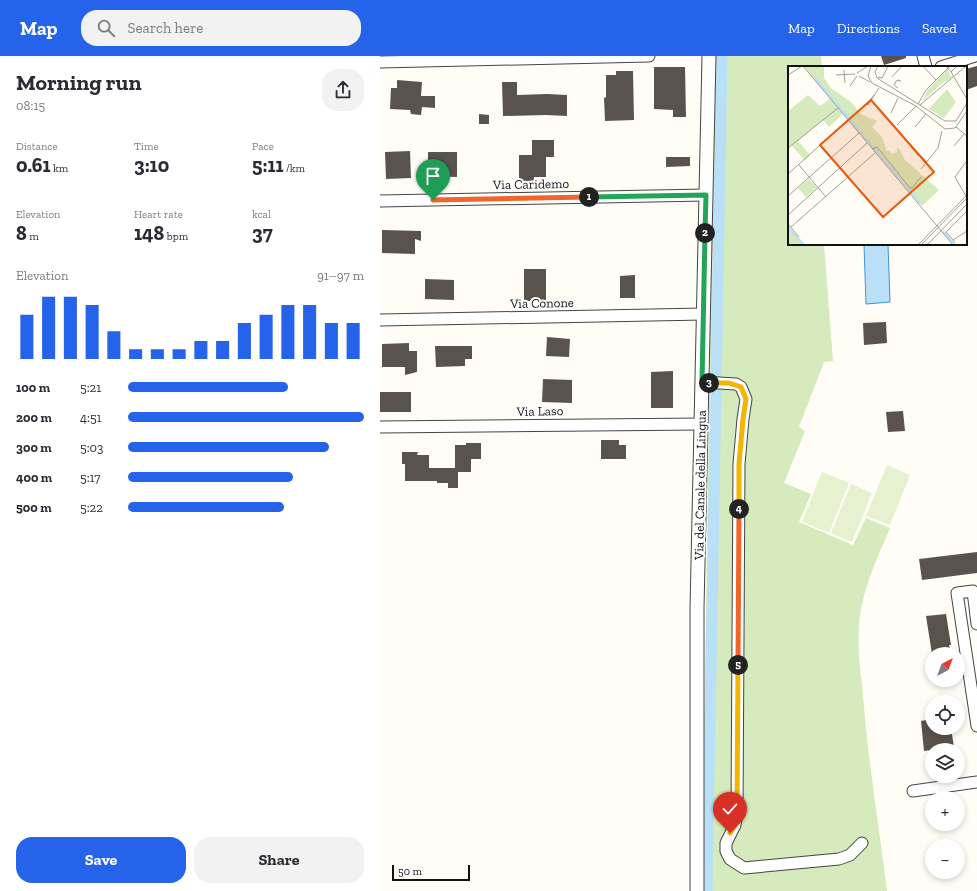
<!DOCTYPE html>
<html lang="en">
<head>
<meta charset="utf-8">
<style>
  :root { --surface:#fff; --page:#f2f2f3; --text:#2b2b33; --muted:#7c7c81; --accent:#2563eb }
  body { margin:0; font-family:"Zilla Slab",serif; background:var(--page); color:var(--text); height:100vh; display:flex; flex-direction:column; font-size:15px; white-space:nowrap }
  * { box-sizing:border-box; margin:0 }
  p { font-size:13px; color:var(--muted) }
  .icon { flex:none; width:22px; height:22px; fill:none; stroke:currentColor; stroke-width:2; stroke-linecap:round; stroke-linejoin:round }
  .map { position:relative; flex:1; overflow:hidden }
  .drawer { display:flex; flex-direction:column; background:var(--surface); width:380px }
  .drawer>* { flex:none }
  .needle { width:26px; rotate:41deg }
  .controls { position:absolute; left:545px; top:591px; display:grid; gap:8px }
  .controls a { display:grid; place-items:center; width:40px; height:40px; border-radius:50%; background:var(--surface); box-shadow:0 2px 6px #0003; font-size:20px }
  .scale { position:absolute; left:12px; bottom:10px; width:78px; box-sizing:border-box; padding-left:4px; border:2px solid #111; border-top:0; font-size:11px; line-height:14px; white-space:nowrap; color:#111; -webkit-text-stroke:3px #fff; paint-order:stroke }
  .pin { position:absolute; display:grid; place-items:center; width:34px; height:34px; color:#fff; margin:-41px -17px; border-radius:50% 50% 50% 0; rotate:-45deg; box-shadow:0 0 4px #0007 }
  .pin .icon { rotate:45deg }
  .km { position:absolute; width:20px; height:20px; margin:-10px; border-radius:50%; background:#222; color:#fff; font-size:11px; line-height:20px; text-align:center }
  .round { display:grid; place-items:center; flex:none; width:42px; height:42px; border-radius:16px; background:var(--page) }
  .overview { display:flex; align-items:center; justify-content:space-between; height:68px; padding:0 16px }
  h1 { font-size:22px; font-weight:800; line-height:30px }
  .stats { display:grid; grid-template-columns:repeat(3,1fr); gap:6px; height:68px; padding:4px 16px }
  .stats div { display:grid; align-content:center }
  .stats b { font-size:20px; font-weight:800 }
  .stats small { font-size:11px; font-weight:400 }
  .stats p { font-size:11px }
  .chart { height:112px; padding:8px 16px }
  .chart p { display:flex; justify-content:space-between }
  .chart svg { width:100%; height:72px; margin-top:4px; stroke:var(--accent); stroke-width:6 }
  .cta { display:flex; gap:8px; margin-top:auto; padding:8px 16px }
  .cta a { flex:1; height:46px; border-radius:16px; background:var(--accent); color:#fff; font-size:16px; font-weight:800; line-height:46px; text-align:center }
  .cta a+a { background:var(--page); color:var(--text) }
  ul { padding:0 16px; list-style:none; font-size:13px }
  li { display:grid; grid-template-columns:64px 48px 1fr; align-items:center; height:30px }
  li i { height:10px; border-radius:5px; background:var(--accent) }
  header { display:flex; align-items:center; gap:24px; box-sizing:border-box; height:56px; padding:0 20px; background:var(--accent); color:#fff }
  header strong { font-size:19px }
  nav { display:flex; gap:22px; margin-inline-start:auto; font-size:14px }
  .search { width:280px; height:36px; background:var(--page); display:flex; align-items:center; gap:10px; box-sizing:border-box; padding:0 14px; border-radius:16px; color:var(--muted); font-size:15px }
  main { display:flex; flex:1; min-height:0 }
  .map>svg:first-child { display:block }
  .green { fill:#d5ebbd }
  .pitch { fill:#e6f2cf }
  .water { fill:#b9e0f7; stroke:#3f96cf }
  .lines { fill:none; stroke-linecap:round; stroke-linejoin:round }
  .canal { stroke:#b9e0f7; stroke-width:11 }
  .building { fill:#5a524d }
  .minor-casing { stroke:#444; stroke-width:13 }
  .tertiary-casing { stroke:#444; stroke-width:15 }
  .minor { stroke:#fff; stroke-width:11 }
  .tertiary { stroke:#fff; stroke-width:13 }
  .split-1-casing { stroke:#fff; stroke-width:8 }
  .split-2-casing { stroke:#fff; stroke-width:8 }
  .split-3-casing { stroke:#fff; stroke-width:8 }
  .split-4-casing { stroke:#fff; stroke-width:8 }
  .split-5-casing { stroke:#fff; stroke-width:8 }
  .split-6-casing { stroke:#fff; stroke-width:8 }
  .split-1 { stroke:#f0652b; stroke-width:5 }
  .split-2 { stroke:#22a559; stroke-width:5 }
  .split-3 { stroke:#22a559; stroke-width:5 }
  .split-4 { stroke:#f5b400; stroke-width:5 }
  .split-5 { stroke:#f0652b; stroke-width:5 }
  .split-6 { stroke:#f5b400; stroke-width:5 }
  .labels { text-anchor:middle; dominant-baseline:central; stroke-width:4; stroke-linejoin:round; paint-order:stroke }
  .street-label { font-size:13px; fill:#111; stroke:#fff }
  .inset-river { fill:none; stroke:#b9e0f7; stroke-width:2 }
  .inset-road { fill:none; stroke:#a09f9a; stroke-width:1 }
  .view { fill:#e8590c; fill-opacity:0.15; stroke:#e8590c; stroke-width:2 }
  .inset-edge { fill:none; stroke:#111; stroke-width:2 }
</style>
</head>
<body>
<header>
<strong>Map</strong>
<div class="search"><svg class="icon" aria-label="search" viewBox="0 0 24 24"><circle cx="10" cy="10" r="6"/><path d="M15 15l6 6"/></svg>Search here</div>
<nav><a>Map</a><a>Directions</a><a>Saved</a></nav>
</header>
<main>
<section class="drawer">
<div class="overview"><div><h1>Morning run</h1><p>08:15</p></div><a class="round"><svg class="icon" aria-label="share" viewBox="0 0 24 24"><path d="M12 15V3M7 8l5-5 5 5M5 13v7h14v-7"/></svg></a></div>
<div class="stats">
<div><p>Distance</p><b>0.61<small> km</small></b></div>
<div><p>Time</p><b>3:10</b></div>
<div><p>Pace</p><b>5:11<small> /km</small></b></div>
</div>
<div class="stats">
<div><p>Elevation</p><b>8<small> m</small></b></div>
<div><p>Heart rate</p><b>148<small> bpm</small></b></div>
<div><p>kcal</p><b>37</b></div>
</div>
<div class="chart"><p><span>Elevation</span>91–97 m</p>
<svg viewBox="0 0 160 44" preserveAspectRatio="none"><path d="M5 44V17M15 44V6M25 44V6M35 44V11M45 44V27M55 44V38M65 44V38M75 44V38M85 44V33M95 44V33M105 44V22M115 44V17M125 44V11M135 44V11M145 44V22M155 44V22"/></svg>
</div>
<ul>
<li><b>100 m</b>5:21<i style="width:68%"></i></li>
<li><b>200 m</b>4:51<i style="width:100%"></i></li>
<li><b>300 m</b>5:03<i style="width:85%"></i></li>
<li><b>400 m</b>5:17<i style="width:70%"></i></li>
<li><b>500 m</b>5:22<i style="width:66%"></i></li>
</ul>
<div class="cta"><a>Save</a><a>Share</a></div>
</section>
<div class="map">
<svg width="597" height="835" viewBox="0 0 597 835">
  <rect width="100%" height="100%" fill="#fffdf5"/>
  <path class="green" d="M 334,0 L 441,0 L 442,11 L 409,11 L 409,188 L 444,188 L 453,305 L 444,306 L 419,371 L 425,375 L 404,427 L 431,438 L 419,466 L 473,489 L 486,462 L 510,472 C 497,503 481,536 479,570 C 477,593 481,617 483,639 C 488,705 499,770 507,835 L 322,835 Z"/>
  <path class="pitch" d="M 507,409 L 530,419 L 510,469 L 486,460 Z
    M 442,416 L 469,427 L 449,477 L 422,466 Z
    M 471,428 L 492,437 L 472,486 L 451,477 Z"/>
  <path class="water" d="M 508,188 L 510,246 L 486,248 L 484,189 Z"/>
  <g class="lines">
    <path class="canal" d="M 327,835 L 342,0"/>
  </g>
  <path class="building" d="M 501,0 L 526,0 L 526,2 L 504,9 Z
    M 597,10 L 597,30 L 586,34 L 586,13 Z
    M 274,11 L 305,11 L 306,61 L 293,61 L 293,54 L 274,53 Z
    M 236,15 L 253,15 L 254,64 L 225,65 L 224,42 L 226,41 L 226,19 L 236,19 Z
    M 17,24 L 42,26 L 41,40 L 55,40 L 55,52 L 42,51 L 41,59 L 31,58 L 30,54 L 10,53 L 11,32 L 17,32 Z
    M 122,26 L 137,26 L 137,39 L 167,38 L 187,39 L 187,60 L 166,59 L 123,60 Z
    M 99,58 L 109,59 L 109,68 L 99,68 Z
    M 152,84 L 174,84 L 174,101 L 166,101 L 166,121 L 154,121 L 154,127 L 139,127 L 139,99 L 152,99 Z
    M 30,95 L 31,122 L 6,123 L 5,96 Z
    M 48,96 L 77,96 L 77,121 L 48,120 Z
    M 286,101 L 310,101 L 310,110 L 286,111 Z
    M 2,174 L 41,175 L 41,185 L 35,183 L 35,198 L 2,197 Z
    M 144,213 L 166,213 L 166,245 L 144,245 Z
    M 255,219 L 255,242 L 240,242 L 240,220 Z
    M 45,223 L 74,224 L 74,244 L 45,243 Z
    M 506,266 L 507,287 L 484,289 L 483,267 Z
    M 167,281 L 190,283 L 189,301 L 166,300 Z
    M 29,287 L 29,295 L 37,295 L 37,316 L 25,319 L 25,311 L 2,311 L 2,288 Z
    M 55,290 L 92,290 L 92,303 L 85,303 L 85,310 L 56,311 Z
    M 293,315 L 293,352 L 271,352 L 271,316 Z
    M 163,323 L 192,324 L 192,347 L 162,346 Z
    M 0,336 L 31,336 L 31,356 L 0,356 Z
    M 523,355 L 525,375 L 508,376 L 506,356 Z
    M 221,384 L 239,384 L 239,389 L 246,389 L 246,403 L 221,403 Z
    M 86,387 L 101,387 L 101,403 L 91,403 L 91,416 L 78,416 L 78,432 L 68,432 L 68,427 L 57,427 L 57,425 L 25,425 L 25,408 L 22,408 L 22,396 L 38,396 L 37,399 L 49,399 L 49,412 L 75,412 L 75,389 L 86,389 Z
    M 597,496 L 597,517 L 542,524 L 539,503 Z
    M 566,558 L 571,589 L 569,589 L 571,598 L 552,598 L 546,560 Z
    M 552,663 L 552,672 L 571,672 L 574,691 L 544,695 L 541,665 Z"/>
  <g class="lines">
    <defs>
      <path id="minor" d="M 543,0 L 546,11
        M 0,6 L 269,0
        M 561,11 L 595,0
        M 0,145 L 326,139
        M 0,264 L 324,258
        M 322,326 L 356,328 L 361,331 L 366,343 L 363,363 L 359,408 L 357,756 L 355,769 L 346,787 L 346,795 L 350,803 L 364,812 L 459,803 L 470,799 L 482,787
        M 0,371 L 321,368
        M 597,568 L 593,535 L 577,537 L 597,670
        M 533,735 L 597,726"/>
      <path id="tertiary" d="M 317,835 L 317,553 L 329,0"/>
    </defs>
    <use href="#minor" class="minor-casing"/>
    <use href="#tertiary" class="tertiary-casing"/>
    <use href="#minor" class="minor"/>
    <use href="#tertiary" class="tertiary"/>
  </g>
  <g class="lines">
    <defs>
      <path id="split-1" d="M 53,144 L 209,141"/>
      <path id="split-2" d="M 209,141 L 326,139 L 325,177"/>
      <path id="split-3" d="M 325,177 L 322,326 L 329,327"/>
      <path id="split-4" d="M 329,327 L 349,327 L 361,331 L 366,343 L 363,363 L 359,408 L 359,453"/>
      <path id="split-5" d="M 358,609 L 359,453"/>
      <path id="split-6" d="M 350,777 L 355,769 L 357,756 L 358,609"/>
    </defs>
    <use href="#split-1" class="split-1-casing"/>
    <use href="#split-2" class="split-2-casing"/>
    <use href="#split-3" class="split-3-casing"/>
    <use href="#split-4" class="split-4-casing"/>
    <use href="#split-5" class="split-5-casing"/>
    <use href="#split-6" class="split-6-casing"/>
    <use href="#split-1" class="split-1"/>
    <use href="#split-2" class="split-2"/>
    <use href="#split-3" class="split-3"/>
    <use href="#split-4" class="split-4"/>
    <use href="#split-5" class="split-5"/>
    <use href="#split-6" class="split-6"/>
  </g>
  <g class="labels">
    <g class="street-label">
      <text transform="translate(151 128) rotate(-1)">Via Caridemo</text>
      <text transform="translate(162 247) rotate(-1)">Via Conone</text>
      <text transform="translate(160 355) rotate(-1)">Via Laso</text>
      <text transform="translate(320 429) rotate(-89)">Via del Canale della Lingua</text>
    </g>
  </g>
  <g transform="translate(408 10)">
    <rect width="179" height="179" fill="#fffdf5"/>
    <path d="M 16,0 L 36,0 L 36,12 L 43,22 L 63,36 L 73,48 L 89,55 L 84,61 L 94,71 L 99,85 L 102,85 L 103,88 L 109,86 L 109,82 L 111,82 L 117,94 L 151,124 L 134,140 L 55,48 L 41,61 L 35,54 L 10,75 L 22,89 L 17,94 L 3,79 L 0,82 L 0,45 L 20,29 L 32,40 L 42,33 ZM 159,3 L 164,12 L 153,18 L 136,34 L 138,26 ZM 159,23 L 168,36 L 156,52 L 141,43 ZM 21,113 L 29,121 L 18,131 L 10,122 ZM 1,163 L 2,163 L 16,179 L 0,179 Z" fill="#d5ebbd"/>
    <path class="inset-river" d="M 27,12 L 132,137M 0,161 L 16,179M 155,165 L 167,179"/>
    <path class="inset-road" d="M 15,0 L 165,179M 83,0 L 80,10 L 84,17 L 128,40 L 157,63 L 167,62 L 179,45M 90,0 L 87,6 L 89,12 L 157,55 L 168,55 L 179,37M 135,0 L 148,14M 158,0 L 163,6 L 169,0M 56,4 L 57,17M 163,6 L 179,33M 69,7 L 80,0M 0,9 L 14,0M 48,9 L 67,8M 71,10 L 82,16M 90,11 L 94,12 L 100,0M 104,11 L 114,0M 62,20 L 69,10M 110,22 L 106,19 L 109,14 L 113,15M 86,29 L 79,38 L 80,39 L 91,22M 130,38 L 138,24 L 162,0M 132,39 L 178,0M 103,47 L 110,32M 109,59 L 128,40M 127,61 L 138,48M 168,61 L 179,70M 166,80 L 176,68M 0,82 L 50,42M 84,83 L 89,81 L 122,122 L 124,122 L 133,111M 131,90 L 123,81 L 139,96M 11,99 L 38,131M 133,103 L 150,82 L 154,65M 0,108 L 60,54M 0,130 L 71,67M 178,130 L 167,111 L 178,96M 0,149 L 79,77M 0,158 L 11,171M 3,161 L 87,87M 165,174 L 179,165M 167,176 L 158,166 L 179,145M 130,179 L 179,129M 133,179 L 179,132M 139,179 L 179,138"/>
    <path class="view" d="M 83,34 L 146,106 L 95,151 L 32,79 Z"/>
    <rect width="179" height="179" class="inset-edge"/>
  </g>
</svg>
<div class="controls">
<a><svg class="needle" viewBox="-14 -14 28 28"><path d="M0-13l5 13h-10z" fill="#e53935"/><path d="M0 13l5-13h-10z" fill="#7c7c81"/></svg></a>
<a><svg class="icon" aria-label="locate" viewBox="0 0 24 24"><circle cx="12" cy="12" r="6"/><path d="M12 2v4M12 18v4M2 12h4M18 12h4"/></svg></a>
<a><svg class="icon" aria-label="layers" viewBox="0 0 24 24"><path d="M12 4l9 5-9 5-9-5zM3 14l9 5 9-5"/></svg></a>
<a>+</a>
<a>−</a>
</div>
<div class="scale">50 m</div>
<div class="pin" style="left:53px;top:144px;background:#1e9e55"><svg class="icon" aria-label="arrive" viewBox="0 0 24 24"><path d="M6 21V4h12l-3 4 3 4H6"/></svg></div>
<div class="pin" style="left:350px;top:777px;background:#d93025"><svg class="icon" aria-label="check" viewBox="0 0 24 24"><path d="M5 12l5 5 9-10"/></svg></div>
<b class="km" style="left:209px;top:141px">1</b>
<b class="km" style="left:325px;top:177px">2</b>
<b class="km" style="left:329px;top:327px">3</b>
<b class="km" style="left:359px;top:453px">4</b>
<b class="km" style="left:358px;top:609px">5</b>
</div>
</main>
</body>
</html>
